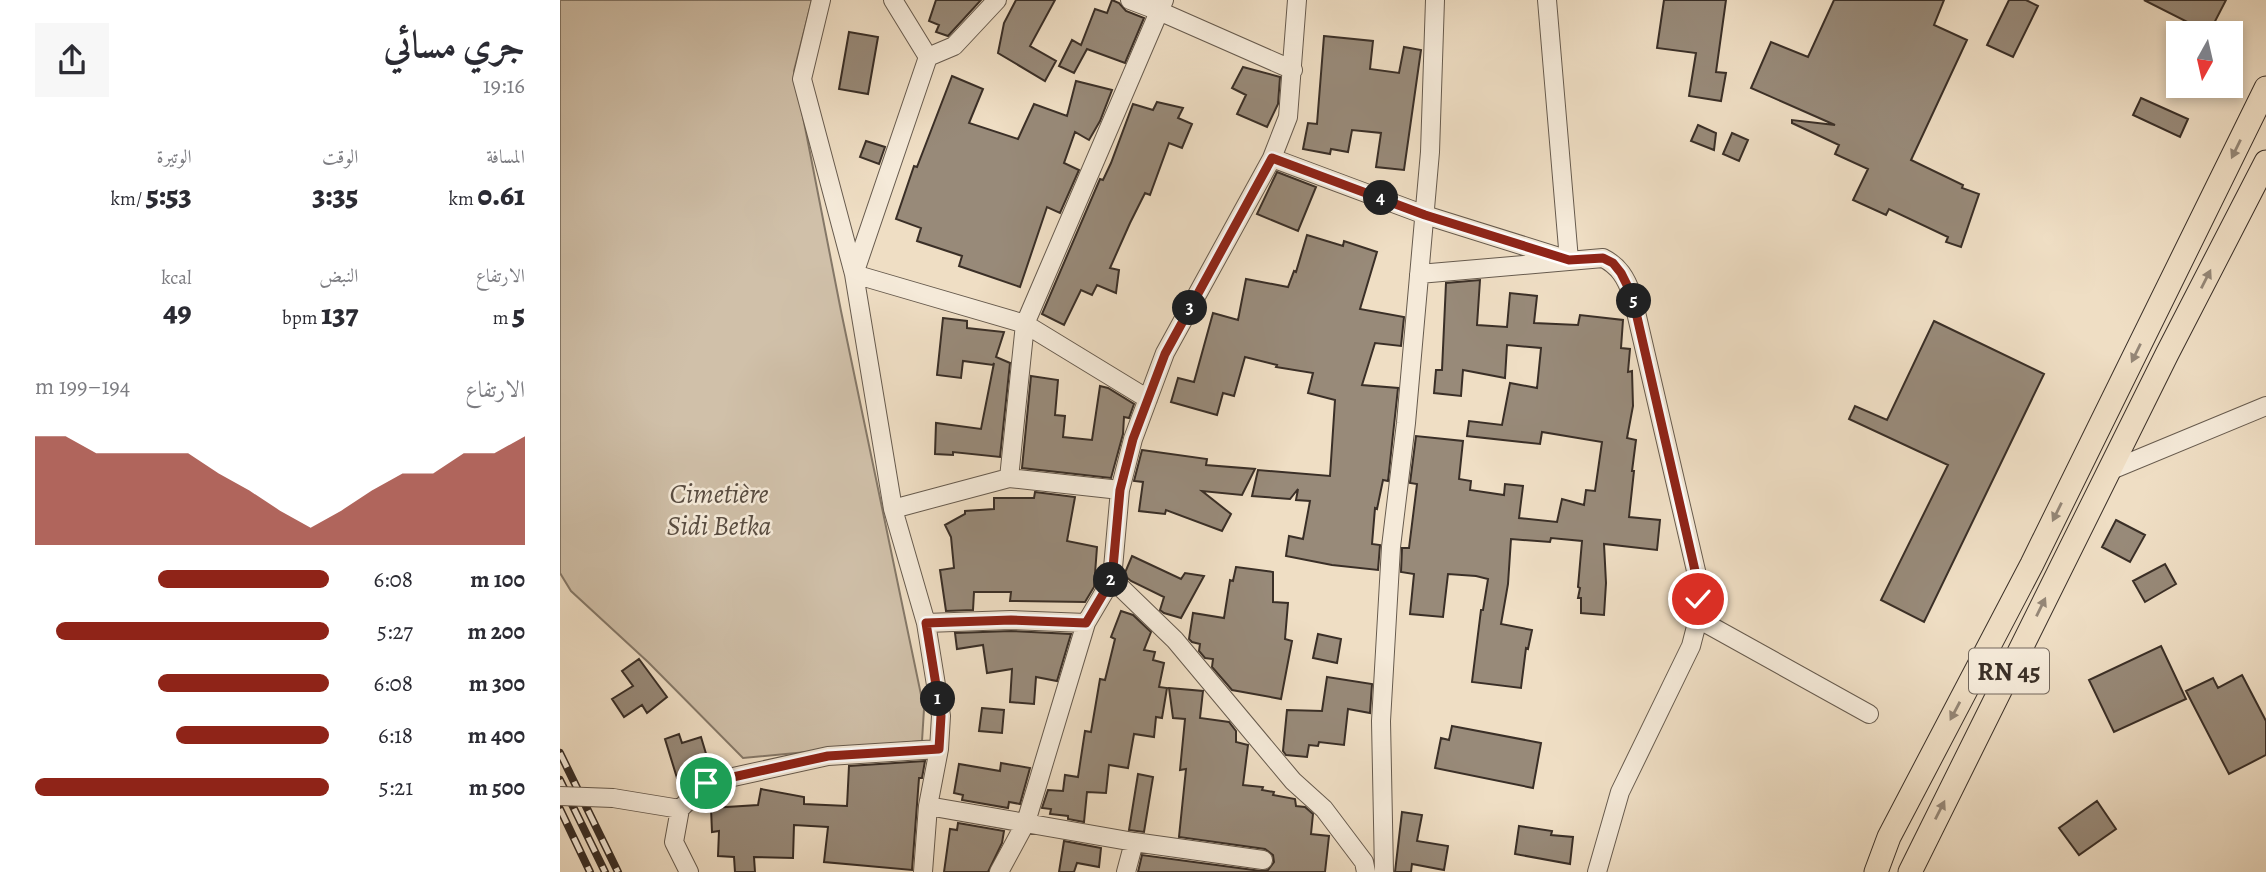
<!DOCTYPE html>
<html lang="ar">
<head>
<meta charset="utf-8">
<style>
  :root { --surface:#fff; --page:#f7f7f7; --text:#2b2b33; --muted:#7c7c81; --accent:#8f2418 }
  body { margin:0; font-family:Alegreya,Amiri,serif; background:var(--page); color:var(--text); direction:rtl; height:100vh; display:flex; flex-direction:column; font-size:26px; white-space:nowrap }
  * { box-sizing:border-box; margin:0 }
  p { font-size:23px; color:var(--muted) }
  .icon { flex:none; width:38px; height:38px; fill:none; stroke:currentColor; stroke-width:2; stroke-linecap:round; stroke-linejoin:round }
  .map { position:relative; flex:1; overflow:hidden; direction:ltr }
  .panel { display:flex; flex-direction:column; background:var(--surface); width:560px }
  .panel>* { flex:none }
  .needle { width:46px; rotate:188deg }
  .tools { position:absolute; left:1606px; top:21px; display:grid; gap:14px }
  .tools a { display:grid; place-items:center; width:77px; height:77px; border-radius:0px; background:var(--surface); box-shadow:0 4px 10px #0003; font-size:35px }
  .pin { position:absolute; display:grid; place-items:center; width:60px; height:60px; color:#fff; margin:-30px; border:4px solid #fff; border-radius:50%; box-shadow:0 2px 7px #0007 }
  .km { position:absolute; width:35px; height:35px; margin:-18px; border-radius:50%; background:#222; color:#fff; font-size:19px; line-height:35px; text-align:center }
  .round { display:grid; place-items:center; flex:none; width:74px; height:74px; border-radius:0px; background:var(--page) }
  .headline { display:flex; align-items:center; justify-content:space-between; height:119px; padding:0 35px }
  h1 { font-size:38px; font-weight:800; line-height:52px }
  .figures { display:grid; grid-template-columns:repeat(3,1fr); gap:10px; height:119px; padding:7px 35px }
  .figures div { display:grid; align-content:center }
  .figures b { font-size:30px; font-weight:800 }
  .figures small { font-size:19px; font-weight:400 }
  .figures p { font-size:19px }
  .chart { height:196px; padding:14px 35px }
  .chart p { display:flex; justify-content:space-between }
  .chart svg { width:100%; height:126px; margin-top:7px; fill:var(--accent); opacity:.7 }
  ul { padding:0 35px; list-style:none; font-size:23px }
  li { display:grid; grid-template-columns:112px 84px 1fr; align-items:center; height:52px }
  li i { height:18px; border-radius:9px; background:var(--accent) }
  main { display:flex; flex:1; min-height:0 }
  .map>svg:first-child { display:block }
  .green { fill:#d0c0a9; stroke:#857868; stroke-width:2 }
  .building { fill:#988a79; stroke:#3a2f27; stroke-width:2 }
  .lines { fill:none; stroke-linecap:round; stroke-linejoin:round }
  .minor-casing { stroke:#675b4e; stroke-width:20 }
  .major-casing { stroke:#3a2f27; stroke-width:25 }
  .minor { stroke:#f5ead9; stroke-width:18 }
  .major { stroke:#efdec4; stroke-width:23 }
  .rail-casing { stroke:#3a2f27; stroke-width:8 }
  .rail { stroke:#f5ead9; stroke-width:5; stroke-dasharray:16; stroke-linecap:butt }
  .minor-bridge-casing { stroke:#675b4e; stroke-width:20; stroke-linecap:butt }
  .minor-bridge { stroke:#f5ead9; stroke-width:18 }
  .oneway { fill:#948676 }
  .route-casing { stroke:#fff; stroke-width:14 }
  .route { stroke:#8f2418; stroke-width:9 }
  .labels { text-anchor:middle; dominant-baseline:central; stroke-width:5; stroke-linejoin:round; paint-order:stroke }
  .shield { fill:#f5ead9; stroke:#72675c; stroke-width:2 }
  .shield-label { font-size:26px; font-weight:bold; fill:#3a2f27 }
  .park-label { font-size:28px; font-style:italic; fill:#584c41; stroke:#f5ead9 }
</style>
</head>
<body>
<main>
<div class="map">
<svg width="1706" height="872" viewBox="0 0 1706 872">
  <rect width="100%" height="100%" fill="#efdec4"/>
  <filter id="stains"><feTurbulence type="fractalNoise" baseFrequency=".00286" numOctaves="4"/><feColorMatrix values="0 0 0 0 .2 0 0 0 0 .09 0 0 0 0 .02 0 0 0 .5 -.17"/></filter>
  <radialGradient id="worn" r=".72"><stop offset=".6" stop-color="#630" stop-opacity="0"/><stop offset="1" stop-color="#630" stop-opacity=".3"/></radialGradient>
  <path class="green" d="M 0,0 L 252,0 L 234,71 L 281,311 L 364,709 L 362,741 L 183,758 L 88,662 L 11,591 L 0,573 Z"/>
  <path class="building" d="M 376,0 L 421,0 L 388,36 L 376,32 L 379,25 L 369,21 Z
    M 456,0 L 495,0 L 470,46 L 496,61 L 485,81 L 438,53 L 444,23 Z
    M 552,0 L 559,3 L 566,11 L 584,18 L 565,63 L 527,49 L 514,73 L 499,66 L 512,40 L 521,45 L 535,9 L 547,13 Z
    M 1104,0 L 1166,0 L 1156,72 L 1166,73 L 1161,101 L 1129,96 L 1136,53 L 1097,48 Z
    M 1274,0 L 1384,0 L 1374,25 L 1407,40 L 1351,160 L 1403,185 L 1402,188 L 1419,194 L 1401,247 L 1386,242 L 1388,237 L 1329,209 L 1326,215 L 1293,200 L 1308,169 L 1275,154 L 1279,145 L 1232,123 L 1232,120 L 1275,125 L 1191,88 L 1211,42 L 1248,57 Z
    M 1449,0 L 1466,0 L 1478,6 L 1453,57 L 1427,45 Z
    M 1584,0 L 1666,0 L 1649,33 Z
    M 289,32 L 318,37 L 308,94 L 279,89 Z
    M 764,36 L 813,41 L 810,69 L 839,73 L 844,47 L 861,50 L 844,170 L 816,167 L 821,133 L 792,130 L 788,152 L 771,149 L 770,154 L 743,149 L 748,123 L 757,124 Z
    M 683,67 L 720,77 L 718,104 L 707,127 L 677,114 L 686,95 L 672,88 Z
    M 392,76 L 423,89 L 409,123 L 458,139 L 474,104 L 507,116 L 516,81 L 552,90 L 540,121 L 529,140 L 515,132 L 504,163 L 519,170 L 500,213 L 487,207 L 460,287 L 399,266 L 402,256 L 357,241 L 361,228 L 336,219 L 354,166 L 357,167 Z
    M 1581,98 L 1628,119 L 1620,137 L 1573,115 Z
    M 597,102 L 623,108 L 618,118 L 632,124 L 622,148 L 609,143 L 590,195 L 585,193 L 570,223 L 550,268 L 559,270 L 556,293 L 537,285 L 532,295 L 521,290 L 504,325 L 482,314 L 540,179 L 543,180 L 551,163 L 573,104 L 593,110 Z
    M 1138,125 L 1156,133 L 1154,150 L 1131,141 Z
    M 1172,133 L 1188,140 L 1179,161 L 1163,154 Z
    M 306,141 L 325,147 L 319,164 L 300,157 Z
    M 717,172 L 756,187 L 738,231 L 697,214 Z
    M 747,235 L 783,246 L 784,241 L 817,252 L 800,309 L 844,317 L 841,346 L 815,343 L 802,385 L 838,388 L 828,481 L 823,480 L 817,509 L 815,508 L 812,544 L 820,545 L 818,570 L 772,565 L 726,556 L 729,536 L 743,539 L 750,501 L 736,500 L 738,489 L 730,499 L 692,496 L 698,470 L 770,476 L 775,400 L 748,393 L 753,373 L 716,367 L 717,365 L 685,357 L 674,396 L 663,393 L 657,415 L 611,402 L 618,378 L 634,382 L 653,313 L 678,320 L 686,279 L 728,287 L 734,271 L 736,272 Z
    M 920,280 L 917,325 L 947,327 L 950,293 L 977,296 L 974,323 L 1018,325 L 1020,315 L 1063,320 L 1061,348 L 1070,349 L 1068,372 L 1072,371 L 1073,406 L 1067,438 L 1076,440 L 1072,471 L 1074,471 L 1069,517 L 1100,520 L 1097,550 L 1044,544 L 1046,583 L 1044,615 L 1021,613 L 1021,598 L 1018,598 L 1020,588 L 1018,587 L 1022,541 L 991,538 L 990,542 L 951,539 L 948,584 L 941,624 L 972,630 L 968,649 L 966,648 L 961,688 L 912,682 L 921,610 L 923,610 L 928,579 L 916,576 L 888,574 L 883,617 L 850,614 L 854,574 L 841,572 L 842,548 L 849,548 L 857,484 L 850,483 L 856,436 L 903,441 L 899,479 L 911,481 L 910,490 L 944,495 L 945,484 L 963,486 L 959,518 L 997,522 L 1002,499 L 1024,505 L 1026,490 L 1035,491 L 1042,442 L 982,432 L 980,444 L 907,436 L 909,421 L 942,425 L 950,383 L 977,388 L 981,348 L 947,345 L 945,378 L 903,370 L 901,396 L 874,393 L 876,370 L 882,370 L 886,283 Z
    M 383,318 L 407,321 L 407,328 L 444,332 L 436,357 L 450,363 L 440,457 L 393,452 L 393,455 L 375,454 L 376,423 L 421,429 L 434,363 L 433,365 L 403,361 L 401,378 L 377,375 Z
    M 1374,321 L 1484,374 L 1364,622 L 1321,600 L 1388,465 L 1289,419 L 1295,406 L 1327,420 Z
    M 471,376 L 498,380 L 495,415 L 505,416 L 503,437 L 532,440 L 540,386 L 548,388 L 574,404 L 569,418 L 564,417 L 563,434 L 551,478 L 462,468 Z
    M 582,450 L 647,459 L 646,465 L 695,469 L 682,495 L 642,491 L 671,514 L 662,531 L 606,510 L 605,514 L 579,511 L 583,482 L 574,481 Z
    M 475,492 L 515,497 L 507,541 L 537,547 L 534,587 L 525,602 L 450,601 L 451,592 L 414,592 L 413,610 L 386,611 L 380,570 L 394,568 L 391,537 L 385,525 L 405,514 L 405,511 L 434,509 L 434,498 L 474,498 Z
    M 1556,520 L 1585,535 L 1570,562 L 1542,547 Z
    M 572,556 L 621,579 L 625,573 L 644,576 L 621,618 L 604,613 L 600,610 L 604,597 L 571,581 L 564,575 Z
    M 1605,564 L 1616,584 L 1585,602 L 1573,581 Z
    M 676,567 L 713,572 L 713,602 L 728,603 L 725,639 L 732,641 L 721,699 L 672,690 L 652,667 L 653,659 L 645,658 L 639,651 L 640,644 L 632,642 L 629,639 L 633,613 L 664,618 L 670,580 L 673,581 Z
    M 561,611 L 573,615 L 591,632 L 584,650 L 595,652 L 593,660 L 604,663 L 599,687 L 607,688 L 602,718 L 596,717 L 594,737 L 574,734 L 568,768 L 549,765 L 546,793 L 527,792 L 524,822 L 508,819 L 508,816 L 490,814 L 491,809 L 482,808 L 488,790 L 503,791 L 505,775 L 518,777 L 525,731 L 531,732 L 540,679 L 545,680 L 555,639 L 551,637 Z
    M 451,631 L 511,634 L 497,681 L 476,677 L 474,704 L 450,702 L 452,669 L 427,673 L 423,645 L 397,649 L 395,633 Z
    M 758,634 L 781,639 L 777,663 L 753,658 Z
    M 1601,646 L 1626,699 L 1554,732 L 1529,680 Z
    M 79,659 L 107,697 L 87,713 L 82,705 L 64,717 L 52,699 L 73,686 L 62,671 Z
    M 1682,675 L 1706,721 L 1706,755 L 1669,774 L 1626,691 L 1653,678 L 1658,688 Z
    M 767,677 L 812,684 L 810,713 L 788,709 L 784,745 L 759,742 L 758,746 L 749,745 L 747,757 L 726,755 L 723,751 L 727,710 L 762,711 Z
    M 609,688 L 643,691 L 640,718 L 669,722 L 676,731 L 676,742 L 688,745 L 683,785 L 703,787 L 702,790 L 714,792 L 713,795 L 735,799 L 736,806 L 745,807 L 753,814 L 751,834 L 769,836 L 765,872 L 578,872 L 582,855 L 701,871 L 708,870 L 714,862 L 713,855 L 705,849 L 619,837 L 626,769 L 620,770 L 625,719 L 613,718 Z
    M 422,708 L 444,710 L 442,733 L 419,731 Z
    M 892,726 L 981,743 L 973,788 L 875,768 L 881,738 L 889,740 Z
    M 119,734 L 122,743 L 141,737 L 150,767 L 117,778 L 105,739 Z
    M 365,761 L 362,778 L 359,778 L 352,870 L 264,862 L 268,827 L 234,825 L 233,858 L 194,857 L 195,872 L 175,872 L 174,857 L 158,856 L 159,831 L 152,832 L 151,808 L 198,805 L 201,789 L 244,797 L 244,804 L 287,806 L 289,766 Z
    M 441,763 L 470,768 L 460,804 L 449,802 L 448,808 L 402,800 L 403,795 L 394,793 L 399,764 L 440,771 Z
    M 578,774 L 593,777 L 584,832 L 569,830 Z
    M 1537,801 L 1556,829 L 1519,855 L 1499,828 Z
    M 842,812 L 862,815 L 857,841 L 888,846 L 884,870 L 852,864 L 851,872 L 835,872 Z
    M 398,823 L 444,831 L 442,843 L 428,872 L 384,872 L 390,829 L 397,830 Z
    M 959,826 L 992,831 L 991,835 L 1013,837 L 1010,864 L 955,854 Z
    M 504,841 L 541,848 L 539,867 L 517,863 L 514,872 L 499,872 Z"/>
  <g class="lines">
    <defs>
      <path id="minor" d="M 261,0 L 242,79 L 294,274 L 333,509 L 366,623 L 381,716 L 379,749 L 368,806 L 363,872
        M 570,0 L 599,11 L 733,70
        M 368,57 L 394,46 L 437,0
        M 712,158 L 865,215 L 1009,260 L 987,0
        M 294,274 L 465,324 L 588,399
        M 294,274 L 368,57 L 333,0
        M 859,274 L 1043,258 C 1059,266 1066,278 1072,295 L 1137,575 L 1138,619 L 1131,646 L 1060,792 L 1037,872
        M 1549,471 L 1706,406
        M 449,478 L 465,324 L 604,0
        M 333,509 L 449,478 L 560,490
        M 552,579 L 615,640 L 733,781 L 764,809 L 804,862 L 806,872
        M 1138,619 L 1309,714
        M 366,623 L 451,620 L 526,623
        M 53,798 L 120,809
        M 368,806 L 574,842 L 703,860
        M 129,872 L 114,842 L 120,809 L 146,783 L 268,756 L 379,749
        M 439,872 L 466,822 L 526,623 L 552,579 L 560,490 L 573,439 L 605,353 L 712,158 L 728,117 L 737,0
        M 566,872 L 574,842
        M 824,872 L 821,721 L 831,547 L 846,423 L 870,152 L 875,0"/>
      <path id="major" d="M 1316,872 L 1329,837 L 1472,564 L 1706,88
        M 1350,872 L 1607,354 L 1706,162"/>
    </defs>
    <use href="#minor" class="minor-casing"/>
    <use href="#major" class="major-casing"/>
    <use href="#minor" class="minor"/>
    <use href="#major" class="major"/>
    <defs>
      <path id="rail" d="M 0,753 L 58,872
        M 0,780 L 45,872
        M 0,809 L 30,872"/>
    </defs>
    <use href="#rail" class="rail-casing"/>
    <use href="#rail" class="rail"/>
    <defs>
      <path id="minor-bridge" d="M 0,796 L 53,798"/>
    </defs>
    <use href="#minor-bridge" class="minor-bridge-casing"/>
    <use href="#minor-bridge" class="minor-bridge"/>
  </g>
  <defs><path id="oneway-solid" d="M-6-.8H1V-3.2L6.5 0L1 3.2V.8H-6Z" transform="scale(1.75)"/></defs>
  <g class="oneway">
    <use href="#oneway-solid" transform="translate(1676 149) rotate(116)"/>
    <use href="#oneway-solid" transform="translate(1646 279) rotate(-63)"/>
    <use href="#oneway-solid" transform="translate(1576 353) rotate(116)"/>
    <use href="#oneway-solid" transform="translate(1497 512) rotate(116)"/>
    <use href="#oneway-solid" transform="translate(1481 607) rotate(-64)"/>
    <use href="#oneway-solid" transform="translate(1395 711) rotate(118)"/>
    <use href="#oneway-solid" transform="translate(1380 810) rotate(-63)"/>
  </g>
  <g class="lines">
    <defs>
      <path id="route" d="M 146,783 L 268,756 L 379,749 L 381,716 L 366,623 L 451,620 L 526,623 L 552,579 L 560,490 L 573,439 L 605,354 L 712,158 L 865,215 L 1009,260 L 1043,258 L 1053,263 L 1061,273 L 1072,295 L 1136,575 L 1138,599"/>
    </defs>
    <use href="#route" class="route-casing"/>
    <use href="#route" class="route"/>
  </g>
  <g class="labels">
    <rect class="shield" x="1409" y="648.5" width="80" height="45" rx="5"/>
    <g class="shield-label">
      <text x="1449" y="671">RN 45</text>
    </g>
    <g class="park-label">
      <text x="159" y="494">Cimetière<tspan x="159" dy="32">Sidi Betka</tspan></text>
    </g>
  </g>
  <rect width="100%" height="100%" filter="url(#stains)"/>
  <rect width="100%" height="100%" fill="url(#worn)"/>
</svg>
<div class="tools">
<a><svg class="needle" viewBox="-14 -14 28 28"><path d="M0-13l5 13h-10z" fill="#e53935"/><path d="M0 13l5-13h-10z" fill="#7c7c81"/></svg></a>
</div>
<div class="pin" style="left:146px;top:783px;background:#1e9e55"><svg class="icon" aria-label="arrive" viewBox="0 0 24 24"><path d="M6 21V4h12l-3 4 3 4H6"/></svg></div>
<div class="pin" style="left:1138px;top:599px;background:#d93025"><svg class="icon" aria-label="check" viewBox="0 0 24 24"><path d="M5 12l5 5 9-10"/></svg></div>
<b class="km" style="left:378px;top:699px">1</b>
<b class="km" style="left:551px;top:580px">2</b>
<b class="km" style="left:630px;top:308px">3</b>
<b class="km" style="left:821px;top:198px">4</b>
<b class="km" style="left:1074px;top:301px">5</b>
</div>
<section class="panel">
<div class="headline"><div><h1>جري مسائي</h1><p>19:16</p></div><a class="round"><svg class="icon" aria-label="share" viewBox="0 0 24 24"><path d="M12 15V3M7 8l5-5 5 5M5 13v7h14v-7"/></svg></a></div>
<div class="figures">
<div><p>المسافة</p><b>0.61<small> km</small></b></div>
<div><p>الوقت</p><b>3:35</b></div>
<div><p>الوتيرة</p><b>5:53<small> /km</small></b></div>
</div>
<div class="figures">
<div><p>الارتفاع</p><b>5<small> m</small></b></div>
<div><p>النبض</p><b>137<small> bpm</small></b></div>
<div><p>kcal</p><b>49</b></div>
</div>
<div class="chart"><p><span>الارتفاع</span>194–199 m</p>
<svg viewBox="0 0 160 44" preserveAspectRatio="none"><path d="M0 44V6L10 6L20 12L30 12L40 12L50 12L60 19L70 25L80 32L90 38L100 32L110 25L120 19L130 19L140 12L150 12L160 6V44z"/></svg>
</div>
<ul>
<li><b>100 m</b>6:08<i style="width:58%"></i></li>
<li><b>200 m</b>5:27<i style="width:93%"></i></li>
<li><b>300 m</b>6:08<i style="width:58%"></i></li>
<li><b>400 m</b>6:18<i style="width:52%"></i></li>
<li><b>500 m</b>5:21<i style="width:100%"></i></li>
</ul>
</section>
</main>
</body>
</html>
